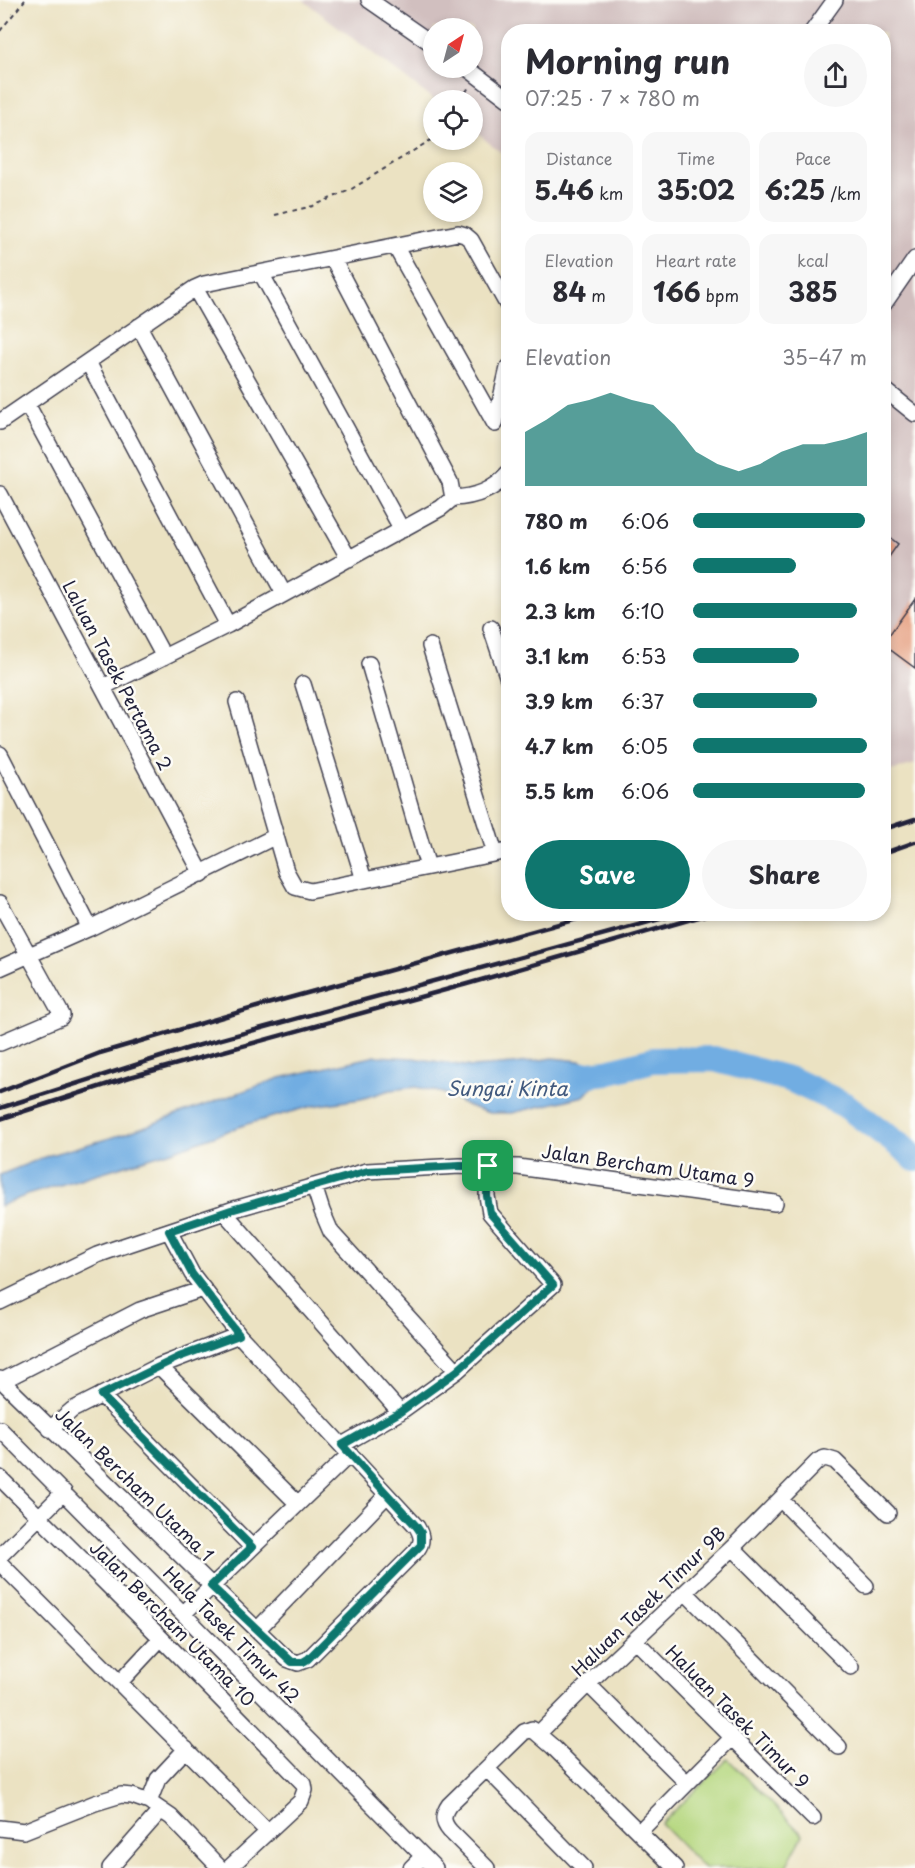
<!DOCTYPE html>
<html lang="en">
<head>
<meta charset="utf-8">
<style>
  :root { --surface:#fff; --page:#f7f7f7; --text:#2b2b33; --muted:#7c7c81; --accent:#0f766e }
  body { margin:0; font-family:"Playpen Sans",sans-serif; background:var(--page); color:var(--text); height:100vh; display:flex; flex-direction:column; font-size:22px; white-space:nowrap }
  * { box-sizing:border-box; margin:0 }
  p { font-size:20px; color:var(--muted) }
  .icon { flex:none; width:33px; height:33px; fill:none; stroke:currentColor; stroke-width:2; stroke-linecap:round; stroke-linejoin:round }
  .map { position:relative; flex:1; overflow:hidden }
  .panel { position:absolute; left:501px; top:24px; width:390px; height:897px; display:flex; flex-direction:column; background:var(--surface); border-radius:24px; box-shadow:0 3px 9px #0003 }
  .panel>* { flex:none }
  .needle { width:39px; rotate:36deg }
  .controls { position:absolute; left:423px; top:18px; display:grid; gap:12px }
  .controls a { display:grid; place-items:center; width:60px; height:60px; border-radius:50%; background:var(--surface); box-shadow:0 3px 9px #0003; font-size:30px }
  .pin { position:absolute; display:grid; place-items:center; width:51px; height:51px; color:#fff; margin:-26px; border-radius:12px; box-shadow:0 3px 9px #0006 }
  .round { display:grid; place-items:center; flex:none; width:63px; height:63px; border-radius:32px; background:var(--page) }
  .overview { display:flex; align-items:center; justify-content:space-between; height:102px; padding:0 24px }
  h1 { font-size:33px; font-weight:700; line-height:45px }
  .stats { display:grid; grid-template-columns:repeat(3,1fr); gap:9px; height:102px; padding:6px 24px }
  .stats div { display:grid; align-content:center; border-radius:15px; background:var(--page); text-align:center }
  .stats b { font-size:26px; font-weight:700 }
  .stats small { font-size:16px; font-weight:400 }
  .stats p { font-size:16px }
  .chart { height:168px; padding:12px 24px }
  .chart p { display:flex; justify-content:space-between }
  .chart svg { width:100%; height:108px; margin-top:6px; fill:var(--accent); opacity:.7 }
  .primary-button { display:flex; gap:12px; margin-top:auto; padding:12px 24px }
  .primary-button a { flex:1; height:69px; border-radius:36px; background:var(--accent); color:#fff; font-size:24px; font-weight:700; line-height:69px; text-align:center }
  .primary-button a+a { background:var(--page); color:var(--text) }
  ul { padding:0 24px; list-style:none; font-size:20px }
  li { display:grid; grid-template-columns:96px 72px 1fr; align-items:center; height:45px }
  li i { height:15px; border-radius:8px; background:var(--accent) }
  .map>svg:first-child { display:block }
  .industrial { fill:#d1bfbf; fill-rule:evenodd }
  .green { fill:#b5d77f; stroke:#6c7c5d; stroke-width:1.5 }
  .water { fill:#71ade2; stroke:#4a688e; stroke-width:1.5 }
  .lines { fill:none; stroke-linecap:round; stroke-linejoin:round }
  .river { stroke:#71ade2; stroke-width:26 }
  .building { fill:#e59e7f }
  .minor-casing { stroke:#403f4f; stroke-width:18 }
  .path { stroke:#403f4f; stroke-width:2; stroke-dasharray:4.5 4.5; stroke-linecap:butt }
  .minor { stroke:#fff; stroke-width:15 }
  .rail { stroke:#22223b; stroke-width:4.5 }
  .route-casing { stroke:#fff; stroke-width:12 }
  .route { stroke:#0f766e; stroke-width:8 }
  .labels { text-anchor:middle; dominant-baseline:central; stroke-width:5; stroke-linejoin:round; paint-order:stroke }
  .street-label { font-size:18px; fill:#22223b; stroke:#fdfcf7 }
  .water-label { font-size:20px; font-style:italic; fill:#425a7e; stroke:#fdfcf7 }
</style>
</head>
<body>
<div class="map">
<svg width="915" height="1868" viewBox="0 0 915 1868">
  <rect width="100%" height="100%" fill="#fdfcf7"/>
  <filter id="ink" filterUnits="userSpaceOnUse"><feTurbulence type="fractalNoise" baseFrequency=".0167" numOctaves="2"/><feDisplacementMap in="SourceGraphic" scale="12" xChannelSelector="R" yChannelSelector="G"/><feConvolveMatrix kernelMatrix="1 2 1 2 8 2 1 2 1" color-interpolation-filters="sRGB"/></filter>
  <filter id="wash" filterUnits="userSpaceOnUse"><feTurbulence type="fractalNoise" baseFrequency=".008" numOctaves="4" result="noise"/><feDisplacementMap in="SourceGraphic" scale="24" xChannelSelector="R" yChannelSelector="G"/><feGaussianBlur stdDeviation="1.35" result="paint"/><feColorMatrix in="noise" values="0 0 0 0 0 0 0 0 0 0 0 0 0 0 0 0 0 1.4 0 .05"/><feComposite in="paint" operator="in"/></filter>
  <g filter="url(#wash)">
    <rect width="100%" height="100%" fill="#ebe2c2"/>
    <path class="industrial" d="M 303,0 L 915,0 L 915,764 L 884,773 L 884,32 L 508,32 L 508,158 L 473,130 L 472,100 L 434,100 ZM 434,28 L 472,28 L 472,68 L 434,68 Z"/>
    <path class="green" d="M 728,1759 L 803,1835 L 785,1868 L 704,1868 L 661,1824 Z"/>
    <path class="water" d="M 376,1056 L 414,1058 L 472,1067 L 513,1064 L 553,1058 L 580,1061 L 607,1072 L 584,1096 L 512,1113 L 489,1113 L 468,1106 L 443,1093 L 416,1087 L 390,1090 L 361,1099 L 313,1106 L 247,1124 L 172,1151 L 27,1195 L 0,1206 L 0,1175 L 7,1172 L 50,1155 L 124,1134 L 280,1078 Z"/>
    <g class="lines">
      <path class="river" d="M 572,1076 L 607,1072 L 653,1060 L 714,1059 L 792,1080 L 845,1105 L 906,1150 L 915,1159"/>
    </g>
    <g id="blocks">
      <path class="building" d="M 884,533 L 898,544 L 884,564 Z
        M 915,599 L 915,668 L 884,645 L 884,642 Z"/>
    </g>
  </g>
  <g filter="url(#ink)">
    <use href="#blocks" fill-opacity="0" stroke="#403f4f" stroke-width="1.5"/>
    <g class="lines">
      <defs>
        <path id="minor" d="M 369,0 L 434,45
          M 812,32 L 835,0
          M 467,68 L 508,99
          M 395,246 L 495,424
          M 261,273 L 402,530
          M 195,288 L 349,559
          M 884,304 L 915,259
          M 139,326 L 284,594
          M 88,362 L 228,625
          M 884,389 L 915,414
          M 27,404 L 164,657
          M 0,422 L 195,288 L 204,284 L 458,233 L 465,235 L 471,240 L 508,306
          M 495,424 L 508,368
          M 0,494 L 202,874
          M 453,498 C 475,497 493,491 508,474
          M 491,628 L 508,679
          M 430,646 L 495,853
          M 369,664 L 428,867
          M 303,684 L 364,880
          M 103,687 L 228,625 L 441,508 L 453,498 L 450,482 L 333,259
          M 237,702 L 286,871 L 295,887 L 310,891 L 508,851
          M 0,754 L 90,928
          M 0,903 L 62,1015 L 61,1017 L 0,1043
          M 0,968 L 90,928 L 276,836
          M 314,1186 L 322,1211 L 331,1232 L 457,1371
          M 224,1212 L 400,1412
          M 0,1302 L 97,1255 L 114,1249 L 231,1210 L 367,1171 L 460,1166 L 518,1167 L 775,1203
          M 159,1366 L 298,1504
          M 0,1379 L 287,1659 L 298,1663 L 308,1659 L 417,1550 C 423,1542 422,1536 417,1527 L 239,1335 L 192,1274 L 169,1231
          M 2,1381 L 140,1310 L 203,1289
          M 101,1395 L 252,1547
          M 0,1429 L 435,1868
          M 50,1429 L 72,1410 L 159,1366 L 239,1335
          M 342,1445 L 400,1412 L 457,1371 L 553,1285 L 490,1213 L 487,1196 L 488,1166
          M 0,1478 L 161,1638 L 304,1784 L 305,1790 L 301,1801 L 229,1868
          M 781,1500 L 866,1586
          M 732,1548 L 851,1667
          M 0,1556 L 64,1492
          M 0,1563 L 268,1832
          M 686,1593 L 839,1747
          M 184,1613 L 350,1454
          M 257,1630 L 387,1495
          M 635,1640 L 813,1818
          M 120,1682 L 161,1638
          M 588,1684 L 687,1783
          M 539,1733 L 588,1684 L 732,1548 L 818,1461 L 825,1458 L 835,1461 L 888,1513
          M 487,1769 L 584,1868
          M 149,1802 L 158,1779 L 186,1749
          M 0,1828 L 24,1831 L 95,1803 L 121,1795 L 132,1796 L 149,1802 L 171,1817 L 220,1868
          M 639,1832 L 732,1738
          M 110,1868 L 161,1810
          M 411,1868 L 423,1856
          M 487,1868 L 450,1831 C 442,1822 442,1815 449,1805 L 524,1732 L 532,1729 L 553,1747 L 675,1868"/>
      </defs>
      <use href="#minor" class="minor-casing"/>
      <path class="path" d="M 0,31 L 25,0
        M 461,100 L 469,87
        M 275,215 L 313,206 L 350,190 L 434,138"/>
      <use href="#minor" class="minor"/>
      <path class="rail" d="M 884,829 L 915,819
        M 884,853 L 915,842
        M 0,1092 L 100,1053 L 267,1004 L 595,914
        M 0,1108 L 189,1048 L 678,914
        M 0,1119 L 130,1077 L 467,984 L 709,914"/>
    </g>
  </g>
  <g class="lines" filter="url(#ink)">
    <defs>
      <path id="route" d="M 460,1166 L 488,1166 L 487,1196 L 490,1213 L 553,1285 L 457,1371 L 400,1412 L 342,1445 L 417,1527 L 421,1533 L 421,1545 L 308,1659 L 303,1662 L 292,1662 L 211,1586 L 252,1547 L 101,1395 L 179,1357 L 239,1335 L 192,1274 L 169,1231 L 231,1210 L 368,1171 Z"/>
    </defs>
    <use href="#route" class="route-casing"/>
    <use href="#route" class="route"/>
  </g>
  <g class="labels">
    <g class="street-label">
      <text transform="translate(118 675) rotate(62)">Laluan Tasek Pertama 2</text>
      <text transform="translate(648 1165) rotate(8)">Jalan Bercham Utama 9</text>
      <text transform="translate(135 1484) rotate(44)">Jalan Bercham Utama 1</text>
      <text transform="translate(648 1601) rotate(-44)">Haluan Tasek Timur 9B</text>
      <text transform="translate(173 1623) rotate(45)">Jalan Bercham Utama 10</text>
      <text transform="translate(232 1634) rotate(45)">Hala Tasek Timur 42</text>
      <text transform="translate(738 1716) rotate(45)">Haluan Tasek Timur 9</text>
    </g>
    <g class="water-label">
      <text x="507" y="1088">Sungai Kinta</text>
    </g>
  </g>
</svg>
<div class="controls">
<a><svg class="needle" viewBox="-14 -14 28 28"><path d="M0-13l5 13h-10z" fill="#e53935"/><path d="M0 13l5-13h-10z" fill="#7c7c81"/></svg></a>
<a><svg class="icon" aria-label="locate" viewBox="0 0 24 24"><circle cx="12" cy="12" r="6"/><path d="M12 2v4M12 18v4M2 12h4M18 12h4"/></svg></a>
<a><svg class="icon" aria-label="layers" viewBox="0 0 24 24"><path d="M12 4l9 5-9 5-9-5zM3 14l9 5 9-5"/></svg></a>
</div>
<div class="pin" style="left:488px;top:1166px;background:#1e9e55"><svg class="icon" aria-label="arrive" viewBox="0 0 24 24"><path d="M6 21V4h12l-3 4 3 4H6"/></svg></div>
<section class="panel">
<div class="overview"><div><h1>Morning run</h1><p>07:25 · 7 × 780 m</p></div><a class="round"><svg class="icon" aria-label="share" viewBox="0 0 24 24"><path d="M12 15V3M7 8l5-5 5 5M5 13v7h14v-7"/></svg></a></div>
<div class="stats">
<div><p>Distance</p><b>5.46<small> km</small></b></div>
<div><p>Time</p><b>35:02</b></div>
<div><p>Pace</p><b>6:25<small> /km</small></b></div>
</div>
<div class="stats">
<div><p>Elevation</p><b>84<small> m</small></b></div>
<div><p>Heart rate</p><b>166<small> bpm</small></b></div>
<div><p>kcal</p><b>385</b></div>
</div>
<div class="chart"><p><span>Elevation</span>35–47 m</p>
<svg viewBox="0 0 160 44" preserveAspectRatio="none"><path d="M0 44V22L10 17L20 11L30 9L40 6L50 9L60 11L70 19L80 30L90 35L100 38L110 35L120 30L130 27L140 27L150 25L160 22V44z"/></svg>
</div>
<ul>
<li><b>780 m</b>6:06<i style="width:99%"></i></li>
<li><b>1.6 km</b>6:56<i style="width:59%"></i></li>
<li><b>2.3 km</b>6:10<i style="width:94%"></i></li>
<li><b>3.1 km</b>6:53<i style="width:61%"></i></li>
<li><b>3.9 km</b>6:37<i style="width:71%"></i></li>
<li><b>4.7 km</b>6:05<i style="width:100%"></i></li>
<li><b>5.5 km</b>6:06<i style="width:99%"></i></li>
</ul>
<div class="primary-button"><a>Save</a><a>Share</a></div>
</section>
</div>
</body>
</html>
